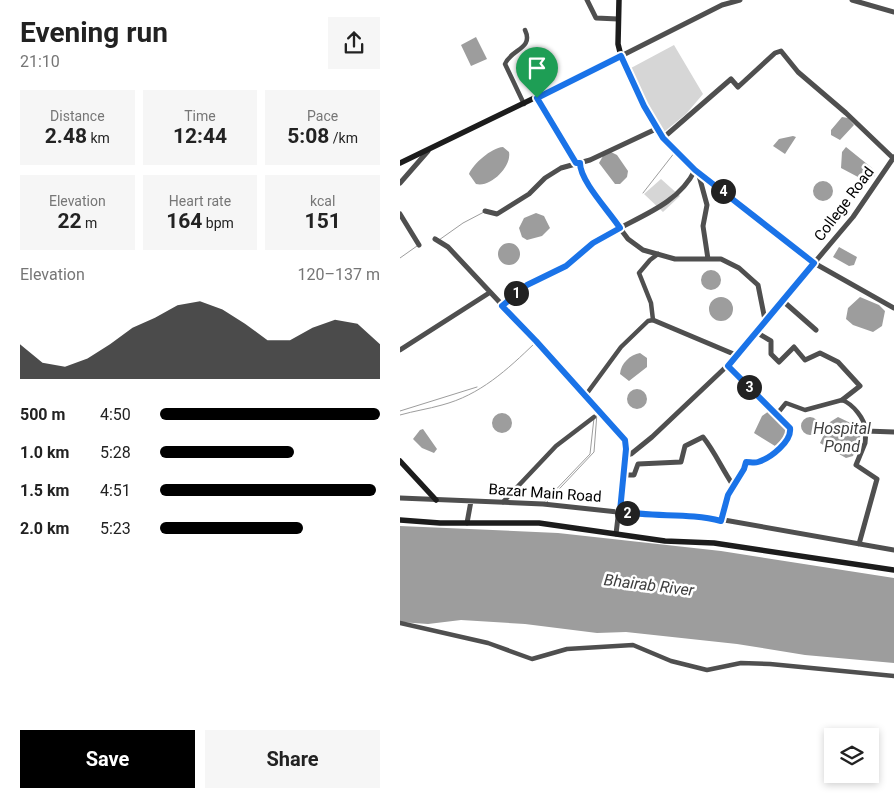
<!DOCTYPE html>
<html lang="en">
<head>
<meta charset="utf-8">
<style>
  :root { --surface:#fff; --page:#f6f6f6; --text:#222; --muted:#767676; --accent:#000 }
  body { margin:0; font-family:Roboto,sans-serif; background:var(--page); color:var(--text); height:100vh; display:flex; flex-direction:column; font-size:19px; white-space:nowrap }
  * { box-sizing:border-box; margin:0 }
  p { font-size:16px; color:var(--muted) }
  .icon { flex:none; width:28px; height:28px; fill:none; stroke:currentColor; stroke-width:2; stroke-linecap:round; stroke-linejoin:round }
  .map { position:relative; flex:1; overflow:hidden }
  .side { display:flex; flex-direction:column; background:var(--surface); width:400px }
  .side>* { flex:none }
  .tools { position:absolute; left:424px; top:728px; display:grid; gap:10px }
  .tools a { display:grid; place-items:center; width:55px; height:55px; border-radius:0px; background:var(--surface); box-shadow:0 2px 8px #0003; font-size:25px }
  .pin { position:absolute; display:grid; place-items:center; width:42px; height:42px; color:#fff; margin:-51px -21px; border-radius:50% 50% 50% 0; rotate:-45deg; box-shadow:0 0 5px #0007 }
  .pin .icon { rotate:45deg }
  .km { position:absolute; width:25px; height:25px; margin:-12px; border-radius:50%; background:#222; color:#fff; font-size:14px; line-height:25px; text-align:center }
  .round { display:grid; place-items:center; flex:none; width:52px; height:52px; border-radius:0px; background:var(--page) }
  .head { display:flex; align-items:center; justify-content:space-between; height:85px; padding:0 20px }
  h1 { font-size:28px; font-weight:700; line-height:38px }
  .figures { display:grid; grid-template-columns:repeat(3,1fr); gap:8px; height:85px; padding:5px 20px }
  .figures div { display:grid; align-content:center; border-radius:0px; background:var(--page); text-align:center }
  .figures b { font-size:21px; font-weight:700 }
  .figures small { font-size:14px; font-weight:400 }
  .figures p { font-size:14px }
  .chart { height:140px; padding:10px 20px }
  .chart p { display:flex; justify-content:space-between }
  .chart svg { width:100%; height:90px; margin-top:5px; fill:var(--accent); opacity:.7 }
  .primary-button { display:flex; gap:10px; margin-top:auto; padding:10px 20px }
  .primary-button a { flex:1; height:58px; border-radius:0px; background:var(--accent); color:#fff; font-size:20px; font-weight:700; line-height:58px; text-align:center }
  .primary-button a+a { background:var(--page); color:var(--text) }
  ul { padding:0 20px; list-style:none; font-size:16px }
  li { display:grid; grid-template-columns:80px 60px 1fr; align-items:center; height:38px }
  li i { height:12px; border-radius:6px; background:var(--accent) }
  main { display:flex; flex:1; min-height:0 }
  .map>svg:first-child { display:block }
  .green { fill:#d6d6d6 }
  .water { fill:#9d9d9d }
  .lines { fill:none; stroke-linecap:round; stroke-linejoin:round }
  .stream { stroke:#9d9d9d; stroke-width:1 }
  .minor { stroke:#4f4f4f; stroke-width:4.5 }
  .tertiary { stroke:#4f4f4f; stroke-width:5 }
  .secondary { stroke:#1c1c1c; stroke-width:5.5 }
  .route-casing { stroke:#fff; stroke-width:10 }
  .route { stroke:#1a73e8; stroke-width:6 }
  .labels { text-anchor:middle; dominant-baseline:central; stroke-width:5; stroke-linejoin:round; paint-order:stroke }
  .street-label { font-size:15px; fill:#000; stroke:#fff }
  .water-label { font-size:16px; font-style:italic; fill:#3e3e3e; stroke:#fff }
</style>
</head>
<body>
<main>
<section class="side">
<div class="head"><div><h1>Evening run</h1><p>21:10</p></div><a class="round"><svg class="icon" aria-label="share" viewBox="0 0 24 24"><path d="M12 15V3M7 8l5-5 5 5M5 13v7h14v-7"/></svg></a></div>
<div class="figures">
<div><p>Distance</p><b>2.48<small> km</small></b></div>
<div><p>Time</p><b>12:44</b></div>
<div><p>Pace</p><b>5:08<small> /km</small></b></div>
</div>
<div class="figures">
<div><p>Elevation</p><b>22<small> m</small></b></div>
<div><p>Heart rate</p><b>164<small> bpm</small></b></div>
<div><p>kcal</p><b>151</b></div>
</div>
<div class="chart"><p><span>Elevation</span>120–137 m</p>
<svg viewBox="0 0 160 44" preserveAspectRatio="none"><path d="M0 44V27L10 36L20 38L30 34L40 27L50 19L60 14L70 8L80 6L90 10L100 17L110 25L120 25L130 19L140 15L150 17L160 27V44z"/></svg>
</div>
<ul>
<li><b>500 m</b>4:50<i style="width:100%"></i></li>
<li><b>1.0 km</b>5:28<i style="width:61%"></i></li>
<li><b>1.5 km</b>4:51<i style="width:98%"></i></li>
<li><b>2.0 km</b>5:23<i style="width:65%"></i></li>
</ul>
<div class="primary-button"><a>Save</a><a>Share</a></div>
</section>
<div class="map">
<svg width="494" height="798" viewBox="0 0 494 798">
  <rect width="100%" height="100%" fill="#fff"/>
  <path class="green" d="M 274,45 L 303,94 L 286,114 L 264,132 L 259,128 L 231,68 Z
    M 261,179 L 280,196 L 263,212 L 244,194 Z"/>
  <path class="water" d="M 76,37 L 87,59 L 71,66 L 61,45 Z
    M 442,117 L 448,118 L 454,125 L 440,140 L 431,135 L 431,130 Z
    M 393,136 L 396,137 L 385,154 L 373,146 L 379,139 Z
    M 103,147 L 109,152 C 112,166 91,188 76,184 L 69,174 C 73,164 91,148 103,147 Z
    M 446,147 L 472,168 L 475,174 L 474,177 L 458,177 L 441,168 L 442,152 Z
    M 211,152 L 217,155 L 228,171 L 227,177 L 220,184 L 215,184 L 199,163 L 203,156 Z
    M413 191a10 10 0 1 1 20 0a10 10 0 1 1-20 0Z
    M 136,213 L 144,216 L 150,228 L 142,236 L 127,240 L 122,237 L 119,228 L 124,218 Z
    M98 254a11 11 0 1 1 22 0a11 11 0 1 1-22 0Z
    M 439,247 L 457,257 L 454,265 L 449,266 L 433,257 Z
    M301 280a10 10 0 1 1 20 0a10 10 0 1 1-20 0Z
    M309 309a12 12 0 1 1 24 0a12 12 0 1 1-24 0Z
    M 460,297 L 479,305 L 485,311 L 482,326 L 473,332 L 453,325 L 446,319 L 448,308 Z
    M 240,353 L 247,358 L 247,367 L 229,381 L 220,374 C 221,363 230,355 240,353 Z
    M227 399a10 10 0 1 1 20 0a10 10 0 1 1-20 0Z
    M 369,411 L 388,429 L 379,444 L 375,446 L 354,433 L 362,416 Z
    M92 423a10 10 0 1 1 20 0a10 10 0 1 1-20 0Z
    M401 426a9 9 0 1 1 18 0a9 9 0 1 1-18 0Z
    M 438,417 L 463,429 L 453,456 L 446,458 L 420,443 L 430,422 Z
    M 23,429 L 37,449 L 34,453 L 22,448 L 13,439 L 20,430 Z
    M 0,526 L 158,533 L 321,551 L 494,578 L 494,663 L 405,655 L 337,644 L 226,632 L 197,633 L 125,624 L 61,620 L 28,624 L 0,622 Z"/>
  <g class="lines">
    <path class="stream" d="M 243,193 L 275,152
      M 39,240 L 63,223 L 84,212
      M 0,258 L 17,246
      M 0,411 L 77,387
      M 0,415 C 14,411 28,409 42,405 C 80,395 107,370 135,343
      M 145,501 L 190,454 L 194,418
      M 146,503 L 194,452 L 197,413"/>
    <path class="minor" d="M 124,104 L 105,64 C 111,49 134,49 125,30
      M 180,163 C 180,181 209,211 219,227
      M 185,396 L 221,347 L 248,321 L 253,320 L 251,303 L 239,273 L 250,260 L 258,254
      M 377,414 L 386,403 L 405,410 L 442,400 C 453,404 465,419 466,431
      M 103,502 L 156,446 L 194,417
      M 321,521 L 328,495 L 345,469 L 346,462 C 363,462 386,450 391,432 L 390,428 L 327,366
      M 0,623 L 88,643 L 132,659 L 167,649 L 233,645 L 271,661 L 307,670 L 341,663 L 370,664 L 494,676"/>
    <path class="tertiary" d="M 187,0 L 196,18 L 218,19
      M 340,0 L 322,5 L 221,56 L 256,129 L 295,170 L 414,263 L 494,308
      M 452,0 L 494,12
      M 137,98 L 176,163
      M 263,138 L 331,79 L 338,87 L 375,53 L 381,51 L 398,72 L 446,113 L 493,158
      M 298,172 L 307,205 L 303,226 L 308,259
      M 0,183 L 28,151
      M 85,211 L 97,214 L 129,194 L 145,178 L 161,168 L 190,160 L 256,129
      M 0,214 L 19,245
      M 219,227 L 228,239 L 243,250 L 275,259 L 321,259 L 339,268 L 358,285 L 365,320
      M 35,239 L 48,247 L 136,341 L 225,440 L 226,449 L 216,534
      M 383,301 L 416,330
      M 102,306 C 120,285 144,278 167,265 C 179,258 188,246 200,239 C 233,218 277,207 295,170
      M 253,320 L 336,355
      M 356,332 L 371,341 L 371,354 L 379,362 L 394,347 L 405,360 L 420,353 L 438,362 L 460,386 L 442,400
      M 0,350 L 89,293
      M 225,456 L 231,454 L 252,437 L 327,366 L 453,217 L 494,157
      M 222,475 L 234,475 L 238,464 L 281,462 L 285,446 L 303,437 C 315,452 322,469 333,485
      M 0,498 L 143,504 L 255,516 L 307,517 L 494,550
      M 67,523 L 71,501
      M 459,544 L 477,479 L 456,465 L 465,443 L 466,431 L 494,432"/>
    <path class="secondary" d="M 0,163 L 221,56 L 218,44 L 219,0
      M 0,461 L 36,500
      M 0,520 L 40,523 L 139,523 L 265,541 L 314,543 L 494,570"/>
  </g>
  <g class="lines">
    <defs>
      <path id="route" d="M 221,56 L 244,106 L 263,138 L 295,170 L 414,263 L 328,366 L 390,428 C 392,441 371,458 358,462 C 355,463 350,462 346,462 L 344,469 L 328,495 L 321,521 C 288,512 253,518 220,511 L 226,449 L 225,440 L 136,341 L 102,306 L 127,285 L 166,266 L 193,243 L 220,228 C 209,211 180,181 180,163 L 176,163 L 137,98 Z"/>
    </defs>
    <use href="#route" class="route-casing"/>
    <use href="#route" class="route"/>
  </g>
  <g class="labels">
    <g class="street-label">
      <text transform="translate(444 204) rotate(-53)">College Road</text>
      <text transform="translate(145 493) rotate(4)">Bazar Main Road</text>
    </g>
    <g class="water-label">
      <text x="442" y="428">Hospital<tspan x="442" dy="18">Pond</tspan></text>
      <text transform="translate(249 585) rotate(7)">Bhairab River</text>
    </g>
  </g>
</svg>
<div class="tools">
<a><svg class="icon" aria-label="layers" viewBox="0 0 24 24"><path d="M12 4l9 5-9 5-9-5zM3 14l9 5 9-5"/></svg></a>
</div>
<div class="pin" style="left:137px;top:98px;background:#1e9e55"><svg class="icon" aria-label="arrive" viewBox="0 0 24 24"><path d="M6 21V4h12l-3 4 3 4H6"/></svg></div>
<b class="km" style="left:116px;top:293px">1</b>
<b class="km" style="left:227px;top:513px">2</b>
<b class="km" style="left:349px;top:387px">3</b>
<b class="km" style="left:323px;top:191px">4</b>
</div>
</main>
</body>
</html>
